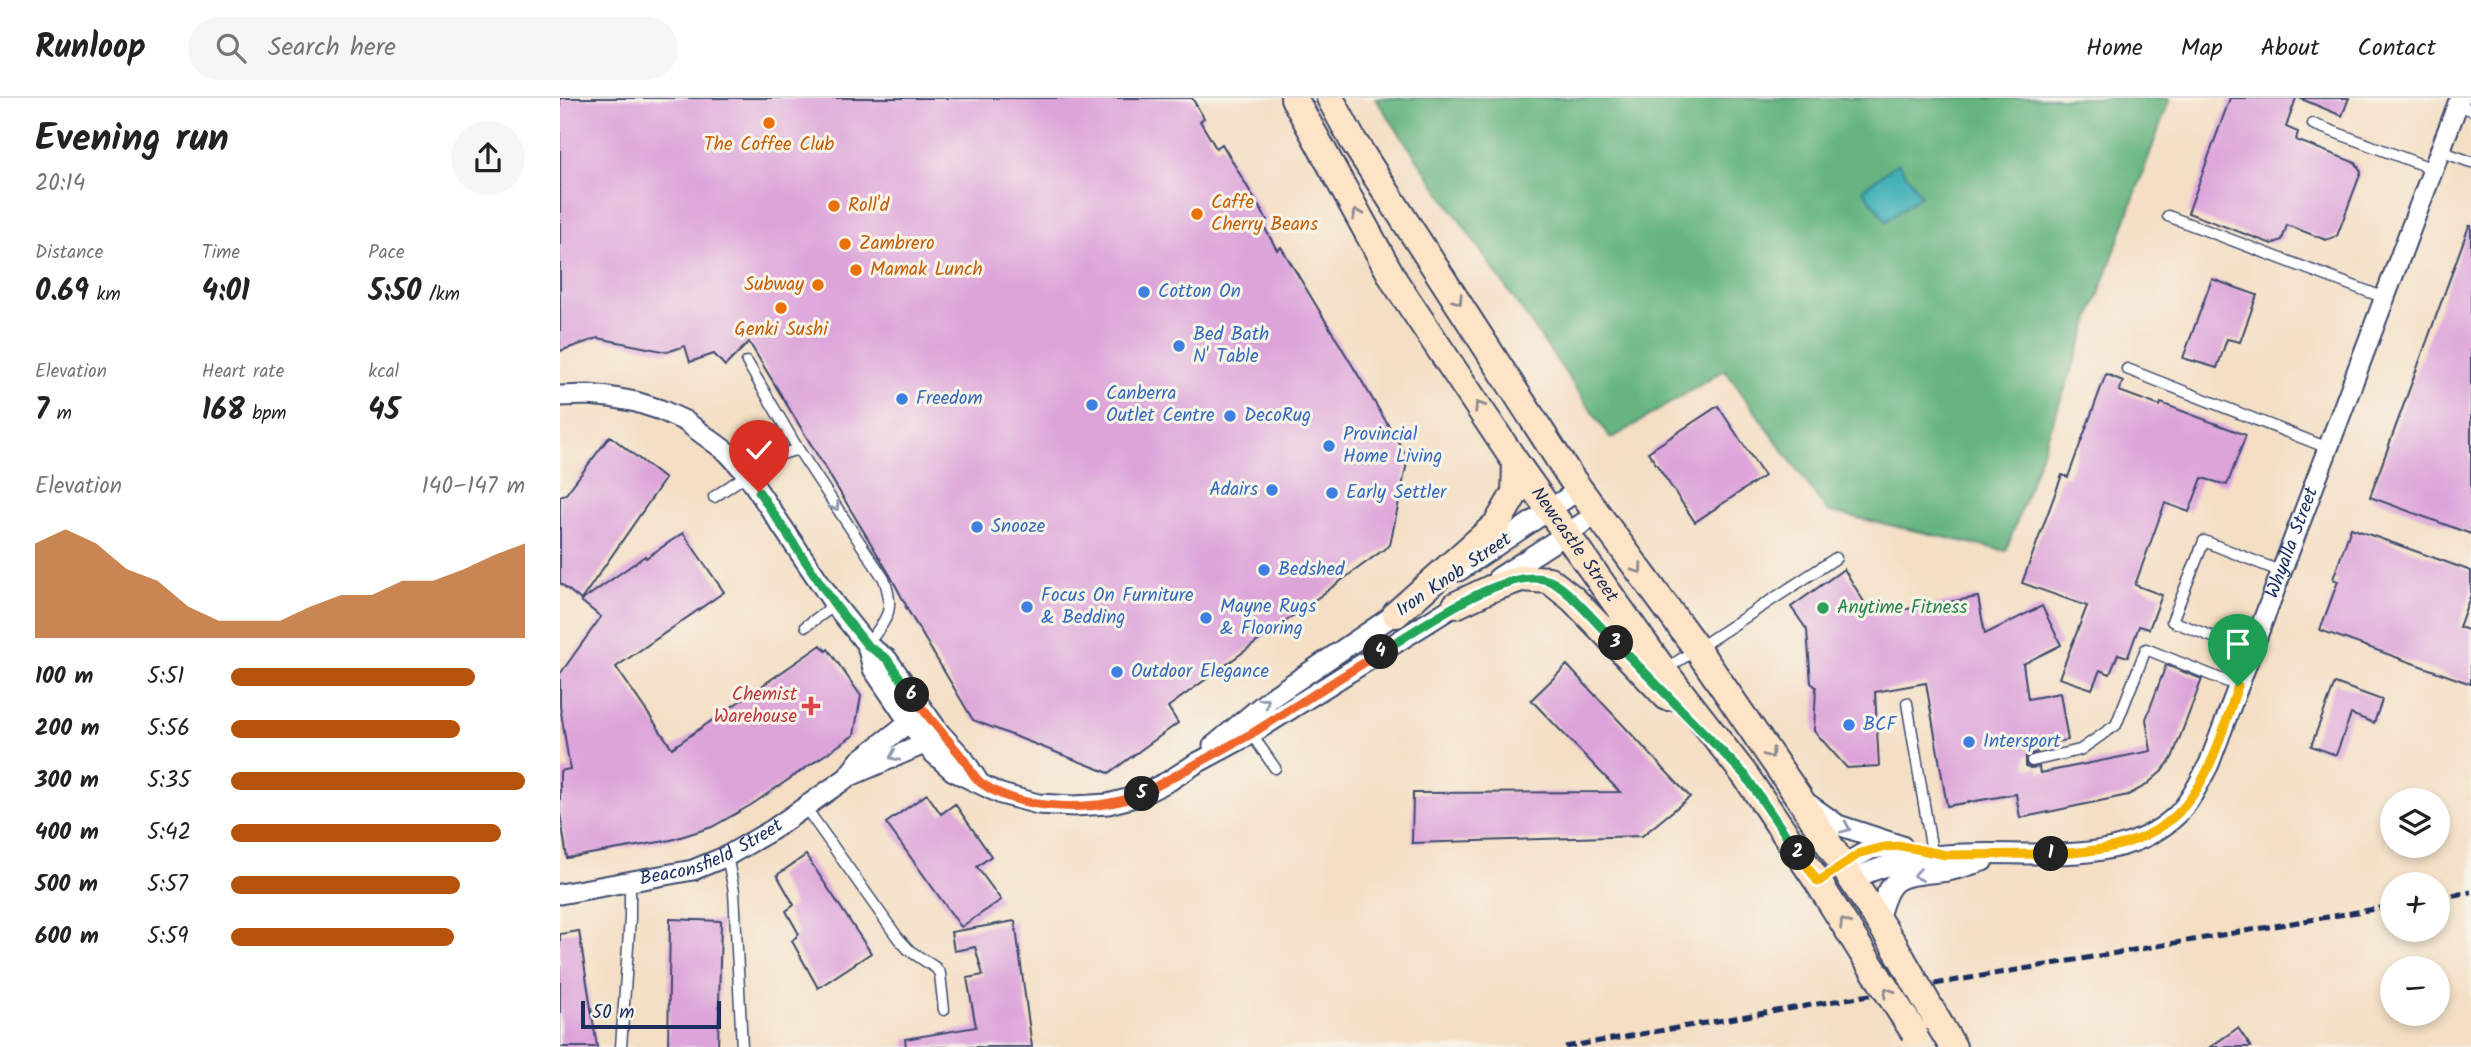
<!DOCTYPE html>
<html lang="en">
<head>
<meta charset="utf-8">
<style>
  :root { --surface:#fff; --page:#f6f6f6; --text:#222; --muted:#767676; --line:#e0e0e0; --accent:#b45309 }
  body { margin:0; font-family:Kalam,sans-serif; background:var(--page); color:var(--text); height:100vh; display:flex; flex-direction:column; font-size:26px; white-space:nowrap }
  * { box-sizing:border-box; margin:0 }
  p { font-size:23px; color:var(--muted) }
  .icon { flex:none; width:38px; height:38px; fill:none; stroke:currentColor; stroke-width:2; stroke-linecap:round; stroke-linejoin:round }
  .map { position:relative; flex:1; overflow:hidden }
  .details { display:flex; flex-direction:column; background:var(--surface); width:560px }
  .details>* { flex:none }
  .buttons { position:absolute; left:1820px; top:690px; display:grid; gap:14px }
  .buttons a { display:grid; place-items:center; width:70px; height:70px; border-radius:50%; background:var(--surface); box-shadow:0 4px 10px #0003; font-size:35px }
  .scale { position:absolute; left:21px; bottom:18px; width:140px; box-sizing:border-box; padding-left:7px; border:4px solid #1b2f5e; border-top:0; font-size:19px; line-height:24px; white-space:nowrap; color:#1b2f5e; -webkit-text-stroke:5px #f7f3e8; paint-order:stroke }
  .pin { position:absolute; display:grid; place-items:center; width:60px; height:60px; color:#fff; margin:-72px -30px; border-radius:50% 50% 50% 0; rotate:-45deg; box-shadow:0 0 7px #0007 }
  .pin .icon { rotate:45deg }
  .km { position:absolute; width:35px; height:35px; margin:-18px; border-radius:50%; background:#222; color:#fff; font-size:19px; line-height:35px; text-align:center }
  .round { display:grid; place-items:center; flex:none; width:74px; height:74px; border-radius:37px; background:var(--page) }
  .head { display:flex; align-items:center; justify-content:space-between; height:119px; padding:0 35px }
  h1 { font-size:38px; font-weight:600; line-height:52px }
  .figures { display:grid; grid-template-columns:repeat(3,1fr); gap:10px; height:119px; padding:7px 35px }
  .figures div { display:grid; align-content:center }
  .figures b { font-size:30px; font-weight:600 }
  .figures small { font-size:19px; font-weight:400 }
  .figures p { font-size:19px }
  .chart { height:196px; padding:14px 35px }
  .chart p { display:flex; justify-content:space-between }
  .chart svg { width:100%; height:126px; margin-top:7px; fill:var(--accent); opacity:.7 }
  ul { padding:0 35px; list-style:none; font-size:23px }
  li { display:grid; grid-template-columns:112px 84px 1fr; align-items:center; height:52px }
  li i { height:18px; border-radius:9px; background:var(--accent) }
  header { display:flex; align-items:center; gap:42px; box-sizing:border-box; height:98px; padding:0 35px; background:var(--surface); border-bottom:2px solid var(--line) }
  header strong { font-size:33px }
  nav { display:flex; gap:38px; margin-inline-start:auto; font-size:24px }
  .search { width:490px; height:63px; background:var(--page); display:flex; align-items:center; gap:18px; box-sizing:border-box; padding:0 24px; border-radius:38px; color:var(--muted); font-size:26px }
  main { display:flex; flex:1; min-height:0 }
  .map>svg:first-child { display:block }
  .forest { fill:#66b580; stroke:#40726f; stroke-width:2 }
  .water { fill:#40b0b8; stroke:#2e708b; stroke-width:2 }
  .building { fill:#dda4da }
  .lines { fill:none; stroke-linecap:round; stroke-linejoin:round }
  .service-casing { stroke:#3c496d; stroke-width:13 }
  .minor-casing { stroke:#3c496d; stroke-width:23 }
  .secondary-casing { stroke:#3c496d; stroke-width:30 }
  .service { stroke:#fff; stroke-width:10 }
  .minor { stroke:#fff; stroke-width:19 }
  .secondary { stroke:#fee4c6; stroke-width:26 }
  .rail { stroke:#1b2f5e; stroke-width:5; stroke-dasharray:10 5; stroke-linecap:butt }
  .secondary-bridge-casing { stroke:#3c496d; stroke-width:30; stroke-linecap:butt }
  .secondary-bridge { stroke:#fee4c6; stroke-width:26 }
  .oneway { stroke:#8c8a92 }
  .oneway2 { stroke:#8d97ae }
  .split-1-casing { stroke:#fff; stroke-width:14 }
  .split-2-casing { stroke:#fff; stroke-width:14 }
  .split-3-casing { stroke:#fff; stroke-width:14 }
  .split-4-casing { stroke:#fff; stroke-width:14 }
  .split-5-casing { stroke:#fff; stroke-width:14 }
  .split-6-casing { stroke:#fff; stroke-width:14 }
  .split-7-casing { stroke:#fff; stroke-width:14 }
  .split-1 { stroke:#f5b400; stroke-width:9 }
  .split-2 { stroke:#f5b400; stroke-width:9 }
  .split-3 { stroke:#22a559; stroke-width:9 }
  .split-4 { stroke:#22a559; stroke-width:9 }
  .split-5 { stroke:#f0652b; stroke-width:9 }
  .split-6 { stroke:#f0652b; stroke-width:9 }
  .split-7 { stroke:#22a559; stroke-width:9 }
  .food-dot { fill:#e8710a; stroke:#f7f3e8; stroke-width:2.5 }
  .shop-dot { fill:#3f7fe0; stroke:#f7f3e8; stroke-width:2.5 }
  .leisure-dot { fill:#2e9e5b; stroke:#f7f3e8; stroke-width:2.5 }
  .health-dot { fill:#e0444e; stroke:#f7f3e8; stroke-width:2.5 }
  .labels { text-anchor:middle; dominant-baseline:central; stroke-width:6; stroke-linejoin:round; paint-order:stroke }
  .food-label { font-size:19px; fill:#c56008; stroke:#f7f3e8; text-anchor:start }
  .shop-label { font-size:19px; fill:#366cbe; stroke:#f7f3e8; text-anchor:start }
  .street-label { font-size:19px; fill:#1b2f5e; stroke:#f7f3e8 }
  .leisure-label { font-size:19px; fill:#27864d; stroke:#f7f3e8; text-anchor:start }
  .health-label { font-size:19px; fill:#be3a42; stroke:#f7f3e8; text-anchor:end }
</style>
</head>
<body>
<header>
<strong>Runloop</strong>
<div class="search"><svg class="icon" aria-label="search" viewBox="0 0 24 24"><circle cx="10" cy="10" r="6"/><path d="M15 15l6 6"/></svg>Search here</div>
<nav><a>Home</a><a>Map</a><a>About</a><a>Contact</a></nav>
</header>
<main>
<section class="details">
<div class="head"><div><h1>Evening run</h1><p>20:14</p></div><a class="round"><svg class="icon" aria-label="share" viewBox="0 0 24 24"><path d="M12 15V3M7 8l5-5 5 5M5 13v7h14v-7"/></svg></a></div>
<div class="figures">
<div><p>Distance</p><b>0.69<small> km</small></b></div>
<div><p>Time</p><b>4:01</b></div>
<div><p>Pace</p><b>5:50<small> /km</small></b></div>
</div>
<div class="figures">
<div><p>Elevation</p><b>7<small> m</small></b></div>
<div><p>Heart rate</p><b>168<small> bpm</small></b></div>
<div><p>kcal</p><b>45</b></div>
</div>
<div class="chart"><p><span>Elevation</span>140–147 m</p>
<svg viewBox="0 0 160 44" preserveAspectRatio="none"><path d="M0 44V11L10 6L20 11L30 20L40 24L50 33L60 38L70 38L80 38L90 33L100 29L110 29L120 24L130 24L140 20L150 15L160 11V44z"/></svg>
</div>
<ul>
<li><b>100 m</b>5:51<i style="width:83%"></i></li>
<li><b>200 m</b>5:56<i style="width:78%"></i></li>
<li><b>300 m</b>5:35<i style="width:100%"></i></li>
<li><b>400 m</b>5:42<i style="width:92%"></i></li>
<li><b>500 m</b>5:57<i style="width:78%"></i></li>
<li><b>600 m</b>5:59<i style="width:76%"></i></li>
</ul>
</section>
<div class="map">
<svg width="1911" height="949" viewBox="0 0 1911 949">
  <rect width="100%" height="100%" fill="#f7f3e8"/>
  <filter id="ink" filterUnits="userSpaceOnUse"><feTurbulence type="fractalNoise" baseFrequency=".0143" numOctaves="2"/><feDisplacementMap in="SourceGraphic" scale="14" xChannelSelector="R" yChannelSelector="G"/><feConvolveMatrix kernelMatrix="1 2 1 2 8 2 1 2 1" color-interpolation-filters="sRGB"/></filter>
  <filter id="wash" filterUnits="userSpaceOnUse"><feTurbulence type="fractalNoise" baseFrequency=".00686" numOctaves="4" result="noise"/><feDisplacementMap in="SourceGraphic" scale="28" xChannelSelector="R" yChannelSelector="G"/><feGaussianBlur stdDeviation="1.57" result="paint"/><feColorMatrix in="noise" values="0 0 0 0 0 0 0 0 0 0 0 0 0 0 0 0 0 1.4 0 .05"/><feComposite in="paint" operator="in"/></filter>
  <g filter="url(#wash)">
    <rect width="100%" height="100%" fill="#f4dfc5"/>
    <path class="forest" d="M 815,0 L 1610,0 L 1446,453 L 1267,413 L 1165,272 L 1051,341 Z"/>
    <path class="water" d="M 1338,65 L 1361,97 L 1326,123 L 1303,91 Z"/>
    <g id="blocks">
      <path class="building" d="M 0,0 L 632,0 L 644,20 L 640,23 L 656,50 L 662,46 L 707,122 L 702,125 L 717,152 L 721,149 L 848,360 L 830,447 L 608,609 L 618,625 L 549,675 L 413,622 L 346,509 L 347,509 L 330,477 L 189,244 L 165,268 L 154,256 L 130,264 L 125,248 L 107,254 L 38,240 L 0,253 Z
        M 1670,0 L 1736,0 L 1726,29 L 1738,34 L 1736,42 L 1796,65 L 1801,74 L 1777,138 L 1766,142 L 1727,127 L 1722,142 L 1712,146 L 1628,115 Z
        M 1739,0 L 1789,0 L 1782,18 Z
        M 1909,128 L 1911,128 L 1911,436 L 1810,399 Z
        M 1652,181 L 1697,197 L 1680,244 L 1667,241 L 1657,270 L 1623,260 Z
        M 1546,276 L 1563,283 L 1559,293 L 1600,308 L 1601,305 L 1686,337 L 1667,387 L 1642,380 L 1629,414 L 1605,405 L 1575,487 L 1602,497 L 1589,531 L 1579,528 L 1568,559 L 1558,556 L 1550,576 L 1540,572 L 1532,591 L 1499,580 L 1527,508 L 1462,485 L 1502,377 L 1508,379 Z
        M 1158,308 L 1204,378 L 1135,424 L 1088,354 Z
        M 50,338 L 105,381 L 21,502 L 0,485 L 0,398 L 6,396 Z
        M 1791,430 L 1911,473 L 1911,496 L 1899,529 L 1911,533 L 1911,586 L 1760,532 L 1778,483 L 1773,481 Z
        M 123,435 L 164,494 L 56,569 L 112,650 L 261,547 L 266,553 L 268,551 L 301,598 L 294,637 L 191,707 L 152,729 L 111,742 L 7,760 L 0,715 L 0,673 L 10,671 L 0,608 L 0,576 L 41,519 L 21,503 L 85,458 L 86,460 Z
        M 1284,471 L 1312,517 L 1418,499 L 1425,536 L 1482,508 L 1501,547 L 1463,566 L 1468,601 L 1500,595 L 1508,642 L 1476,647 L 1477,654 L 1466,658 L 1466,668 L 1470,670 L 1479,669 L 1480,675 L 1591,653 L 1586,621 L 1606,567 L 1642,581 L 1612,660 L 1601,674 L 1585,688 L 1568,697 L 1460,720 L 1456,696 L 1387,708 L 1366,585 L 1315,594 L 1319,668 L 1287,670 L 1254,633 L 1256,589 L 1251,585 L 1247,532 L 1231,509 Z
        M 1007,567 L 1130,699 L 1082,738 L 852,745 L 853,695 L 1060,694 L 971,602 Z
        M 1775,585 L 1822,602 L 1814,625 L 1791,616 L 1776,657 L 1751,648 Z
        M 367,696 L 381,716 L 395,706 L 431,758 L 417,769 L 441,802 L 401,829 L 326,725 Z
        M 246,757 L 311,855 L 258,890 L 232,843 L 239,836 L 226,813 L 234,807 L 217,777 Z
        M 110,821 L 161,823 L 158,949 L 108,949 Z
        M 455,823 L 472,949 L 346,949 L 345,941 L 416,929 L 407,880 L 423,877 L 415,849 L 394,853 L 391,834 Z
        M 19,833 L 37,949 L 0,949 L 0,836 Z
        M 1678,930 L 1691,949 L 1650,949 Z"/>
    </g>
  </g>
  <g filter="url(#ink)">
    <use href="#blocks" fill-opacity="0" stroke="#3c496d" stroke-width="2"/>
    <g class="lines">
      <defs>
        <path id="service" d="M 1897,7 L 1911,12
          M 1753,26 L 1873,71
          M 1880,53 L 1911,64
          M 1608,118 L 1825,200
          M 187,264 L 238,351 L 324,481 C 336,514 326,521 307,547
          M 1567,271 L 1768,350
          M 154,399 L 213,359 L 238,351
          M 246,528 L 275,507
          M 1691,554 L 1612,523 L 1644,443 L 1722,474
          M 1106,571 L 1276,460
          M 1347,605 L 1372,754
          M 690,634 L 715,670
          M 1472,663 L 1520,652 L 1556,627 L 1586,551 L 1678,588
          M 245,709 L 338,840 L 350,853 L 376,870 L 380,876 L 384,912
          M 167,758 L 174,793 L 182,949
          M 61,949 L 70,820 L 70,783"/>
        <g id="minor">
          <path d="M 0,298 L 28,297 L 49,299 L 76,304 L 101,312 L 125,323 L 167,354 L 186,375 L 275,507 L 307,547 L 327,561 L 379,634 L 403,660 L 418,683"/>
          <path d="M 899,473 L 1020,391"/>
          <path d="M 938,480 L 1037,416"/>
          <path d="M 307,547 L 313,571 L 349,624 L 371,653 L 393,673 L 441,696 L 478,706 L 514,708 L 548,706 L 579,698 L 609,683 L 635,666 L 691,636 L 907,500"/>
          <path d="M 653,648 L 711,600 L 847,508"/>
          <path d="M 290,675 L 300,662 L 357,618"/>
          <path d="M 1247,705 L 1278,727 L 1342,748"/>
          <path d="M 1282,767 L 1311,751 L 1334,748"/>
          <path id="s1" d="M 1292,782 C 1321,767 1352,760 1385,757 C 1459,749 1558,775 1618,716 C 1632,701 1640,683 1649,666 L 1900,0"/>
          <path id="s2" d="M 0,796 L 133,772 L 167,758 L 212,732 L 288,679 L 364,646 L 374,639"/>
          <path d="M 1318,823 C 1329,777 1336,779 1380,774 C 1394,773 1409,767 1423,763"/>
        </g>
        <g id="secondary">
          <path id="s3" d="M 734,0 L 835,184 L 956,365 L 1104,573 L 1185,677 L 1258,784 L 1302,854"/>
          <path d="M 770,0 L 792,41 L 1011,380 L 1137,551 L 1238,698 L 1334,847"/>
          <path d="M 896,507 L 930,491 L 961,480 L 989,482 L 1013,501 L 1107,599"/>
          <path d="M 836,516 L 937,426 L 955,395 L 956,365"/>
          <path d="M 1381,929 L 1393,949"/>
        </g>
      </defs>
      <use href="#service" class="service-casing"/>
      <use href="#minor" class="minor-casing"/>
      <use href="#secondary" class="secondary-casing"/>
      <use href="#service" class="service"/>
      <use href="#minor" class="minor"/>
      <use href="#secondary" class="secondary"/>
      <path class="rail" d="M 1878,800 L 1911,794
        M 1005,949 L 1832,808"/>
      <defs>
        <path id="secondary-bridge" d="M 1334,847 L 1381,929
          M 1302,854 L 1354,934"/>
      </defs>
      <use href="#secondary-bridge" class="secondary-bridge-casing"/>
      <use href="#secondary-bridge" class="secondary-bridge"/>
    </g>
    <defs><path id="oneway-chevron" d="M-2-3.5L2.5 0L-2 3.5" fill="none" stroke-width="1.6" stroke-linecap="round" stroke-linejoin="round" transform="scale(1.75)"/></defs>
    <g class="oneway">
      <use href="#oneway-chevron" transform="translate(797 116) rotate(-119)"/>
      <use href="#oneway-chevron" transform="translate(898 202) rotate(57)"/>
      <use href="#oneway-chevron" transform="translate(919 308) rotate(-123)"/>
      <use href="#oneway-chevron" transform="translate(1078 471) rotate(53)"/>
      <use href="#oneway-chevron" transform="translate(1210 656) rotate(56)"/>
      <use href="#oneway-chevron" transform="translate(1284 825) rotate(-122)"/>
      <use href="#oneway-chevron" transform="translate(1328 894) rotate(-123)"/>
    </g>
    <g class="oneway2">
      <use href="#oneway-chevron" transform="translate(275 408) rotate(56)"/>
      <use href="#oneway-chevron" transform="translate(705 604) rotate(-38)"/>
      <use href="#oneway-chevron" transform="translate(334 658) rotate(156)"/>
      <use href="#oneway-chevron" transform="translate(1286 730) rotate(23)"/>
      <use href="#oneway-chevron" transform="translate(1358 777) rotate(171)"/>
    </g>
  </g>
  <g class="lines" filter="url(#ink)">
    <defs>
      <path id="split-1" d="M 1491,756 C 1542,754 1598,746 1630,701 C 1654,669 1665,625 1678,588"/>
      <path id="split-2" d="M 1238,755 L 1258,784 L 1300,755 L 1324,749 L 1342,748 L 1386,757 L 1491,756"/>
      <path id="split-3" d="M 1056,545 L 1185,677 L 1238,755"/>
      <path id="split-4" d="M 821,554 C 857,532 948,465 990,483 C 1009,491 1040,529 1056,545"/>
      <path id="split-5" d="M 582,696 L 691,636 L 821,554"/>
      <path id="split-6" d="M 352,597 C 368,619 385,638 402,659 C 408,667 413,679 421,685 C 462,714 537,714 582,696"/>
      <path id="split-7" d="M 199,394 L 275,507 L 307,547 L 327,561 L 352,597"/>
    </defs>
    <use href="#split-1" class="split-1-casing"/>
    <use href="#split-2" class="split-2-casing"/>
    <use href="#split-3" class="split-3-casing"/>
    <use href="#split-4" class="split-4-casing"/>
    <use href="#split-5" class="split-5-casing"/>
    <use href="#split-6" class="split-6-casing"/>
    <use href="#split-7" class="split-7-casing"/>
    <use href="#split-1" class="split-1"/>
    <use href="#split-2" class="split-2"/>
    <use href="#split-3" class="split-3"/>
    <use href="#split-4" class="split-4"/>
    <use href="#split-5" class="split-5"/>
    <use href="#split-6" class="split-6"/>
    <use href="#split-7" class="split-7"/>
  </g>
  <g class="food-dot">
    <circle cx="209" cy="25" r="7"/>
    <circle cx="274" cy="108" r="7"/>
    <circle cx="637" cy="116" r="7"/>
    <circle cx="285" cy="146" r="7"/>
    <circle cx="296" cy="172" r="7"/>
    <circle cx="258" cy="187" r="7"/>
    <circle cx="221" cy="210" r="7"/>
  </g>
  <g class="shop-dot">
    <circle cx="584" cy="194" r="7"/>
    <circle cx="619" cy="248" r="7"/>
    <circle cx="342" cy="301" r="7"/>
    <circle cx="532" cy="307" r="7"/>
    <circle cx="670" cy="318" r="7"/>
    <circle cx="769" cy="348" r="7"/>
    <circle cx="712" cy="392" r="7"/>
    <circle cx="772" cy="395" r="7"/>
    <circle cx="417" cy="429" r="7"/>
    <circle cx="704" cy="472" r="7"/>
    <circle cx="467" cy="509" r="7"/>
    <circle cx="646" cy="520" r="7"/>
    <circle cx="557" cy="574" r="7"/>
    <circle cx="1289" cy="627" r="7"/>
    <circle cx="1409" cy="644" r="7"/>
  </g>
  <circle class="leisure-dot" cx="1263" cy="510" r="7"/>
  <path class="health-dot" d="M247.5 597.5h7v7h7v7h-7v7h-7v-7h-7v-7h7z"/>
  <g class="labels">
    <g class="food-label">
      <text x="209" y="47" text-anchor="middle">The Coffee Club</text>
      <text x="651" y="105">Caffe<tspan x="651" dy="22">Cherry Beans</tspan></text>
      <text x="288" y="108">Roll'd</text>
      <text x="299" y="146">Zambrero</text>
      <text x="310" y="172">Mamak Lunch</text>
      <text x="244" y="187" text-anchor="end">Subway</text>
      <text x="221" y="232" text-anchor="middle">Genki Sushi</text>
    </g>
    <g class="shop-label">
      <text x="598" y="194">Cotton On</text>
      <text x="633" y="237">Bed Bath<tspan x="633" dy="22">N' Table</tspan></text>
      <text x="546" y="296">Canberra<tspan x="546" dy="22">Outlet Centre</tspan></text>
      <text x="356" y="301">Freedom</text>
      <text x="684" y="318">DecoRug</text>
      <text x="783" y="337">Provincial<tspan x="783" dy="22">Home Living</tspan></text>
      <text x="698" y="392" text-anchor="end">Adairs</text>
      <text x="786" y="395">Early Settler</text>
      <text x="431" y="429">Snooze</text>
      <text x="718" y="472">Bedshed</text>
      <text x="481" y="498">Focus On Furniture<tspan x="481" dy="22">&amp; Bedding</tspan></text>
      <text x="660" y="509">Mayne Rugs<tspan x="660" dy="22">&amp; Flooring</tspan></text>
      <text x="571" y="574">Outdoor Elegance</text>
      <text x="1303" y="627">BCF</text>
      <text x="1423" y="644">Intersport</text>
    </g>
    <g class="street-label">
      <text stroke="none"><textPath href="#s1" startOffset="635">Whyalla Street</textPath></text>
      <text stroke="none"><textPath href="#s3" startOffset="528">Newcastle Street</textPath></text>
      <text transform="translate(894 477) rotate(-34)">Iron Knob Street</text>
      <text stroke="none"><textPath href="#s2" startOffset="158">Beaconsfield Street</textPath></text>
    </g>
    <g class="leisure-label">
      <text x="1277" y="510">Anytime Fitness</text>
    </g>
    <g class="health-label">
      <text x="237" y="597">Chemist<tspan x="237" dy="22">Warehouse</tspan></text>
    </g>
  </g>
</svg>
<div class="buttons">
<a><svg class="icon" aria-label="layers" viewBox="0 0 24 24"><path d="M12 4l9 5-9 5-9-5zM3 14l9 5 9-5"/></svg></a>
<a>+</a>
<a>−</a>
</div>
<div class="scale">50 m</div>
<div class="pin" style="left:1678px;top:588px;background:#1e9e55"><svg class="icon" aria-label="arrive" viewBox="0 0 24 24"><path d="M6 21V4h12l-3 4 3 4H6"/></svg></div>
<div class="pin" style="left:199px;top:394px;background:#d93025"><svg class="icon" aria-label="check" viewBox="0 0 24 24"><path d="M5 12l5 5 9-10"/></svg></div>
<b class="km" style="left:1491px;top:756px">1</b>
<b class="km" style="left:1238px;top:755px">2</b>
<b class="km" style="left:1056px;top:545px">3</b>
<b class="km" style="left:821px;top:554px">4</b>
<b class="km" style="left:582px;top:696px">5</b>
<b class="km" style="left:352px;top:597px">6</b>
</div>
</main>
</body>
</html>
